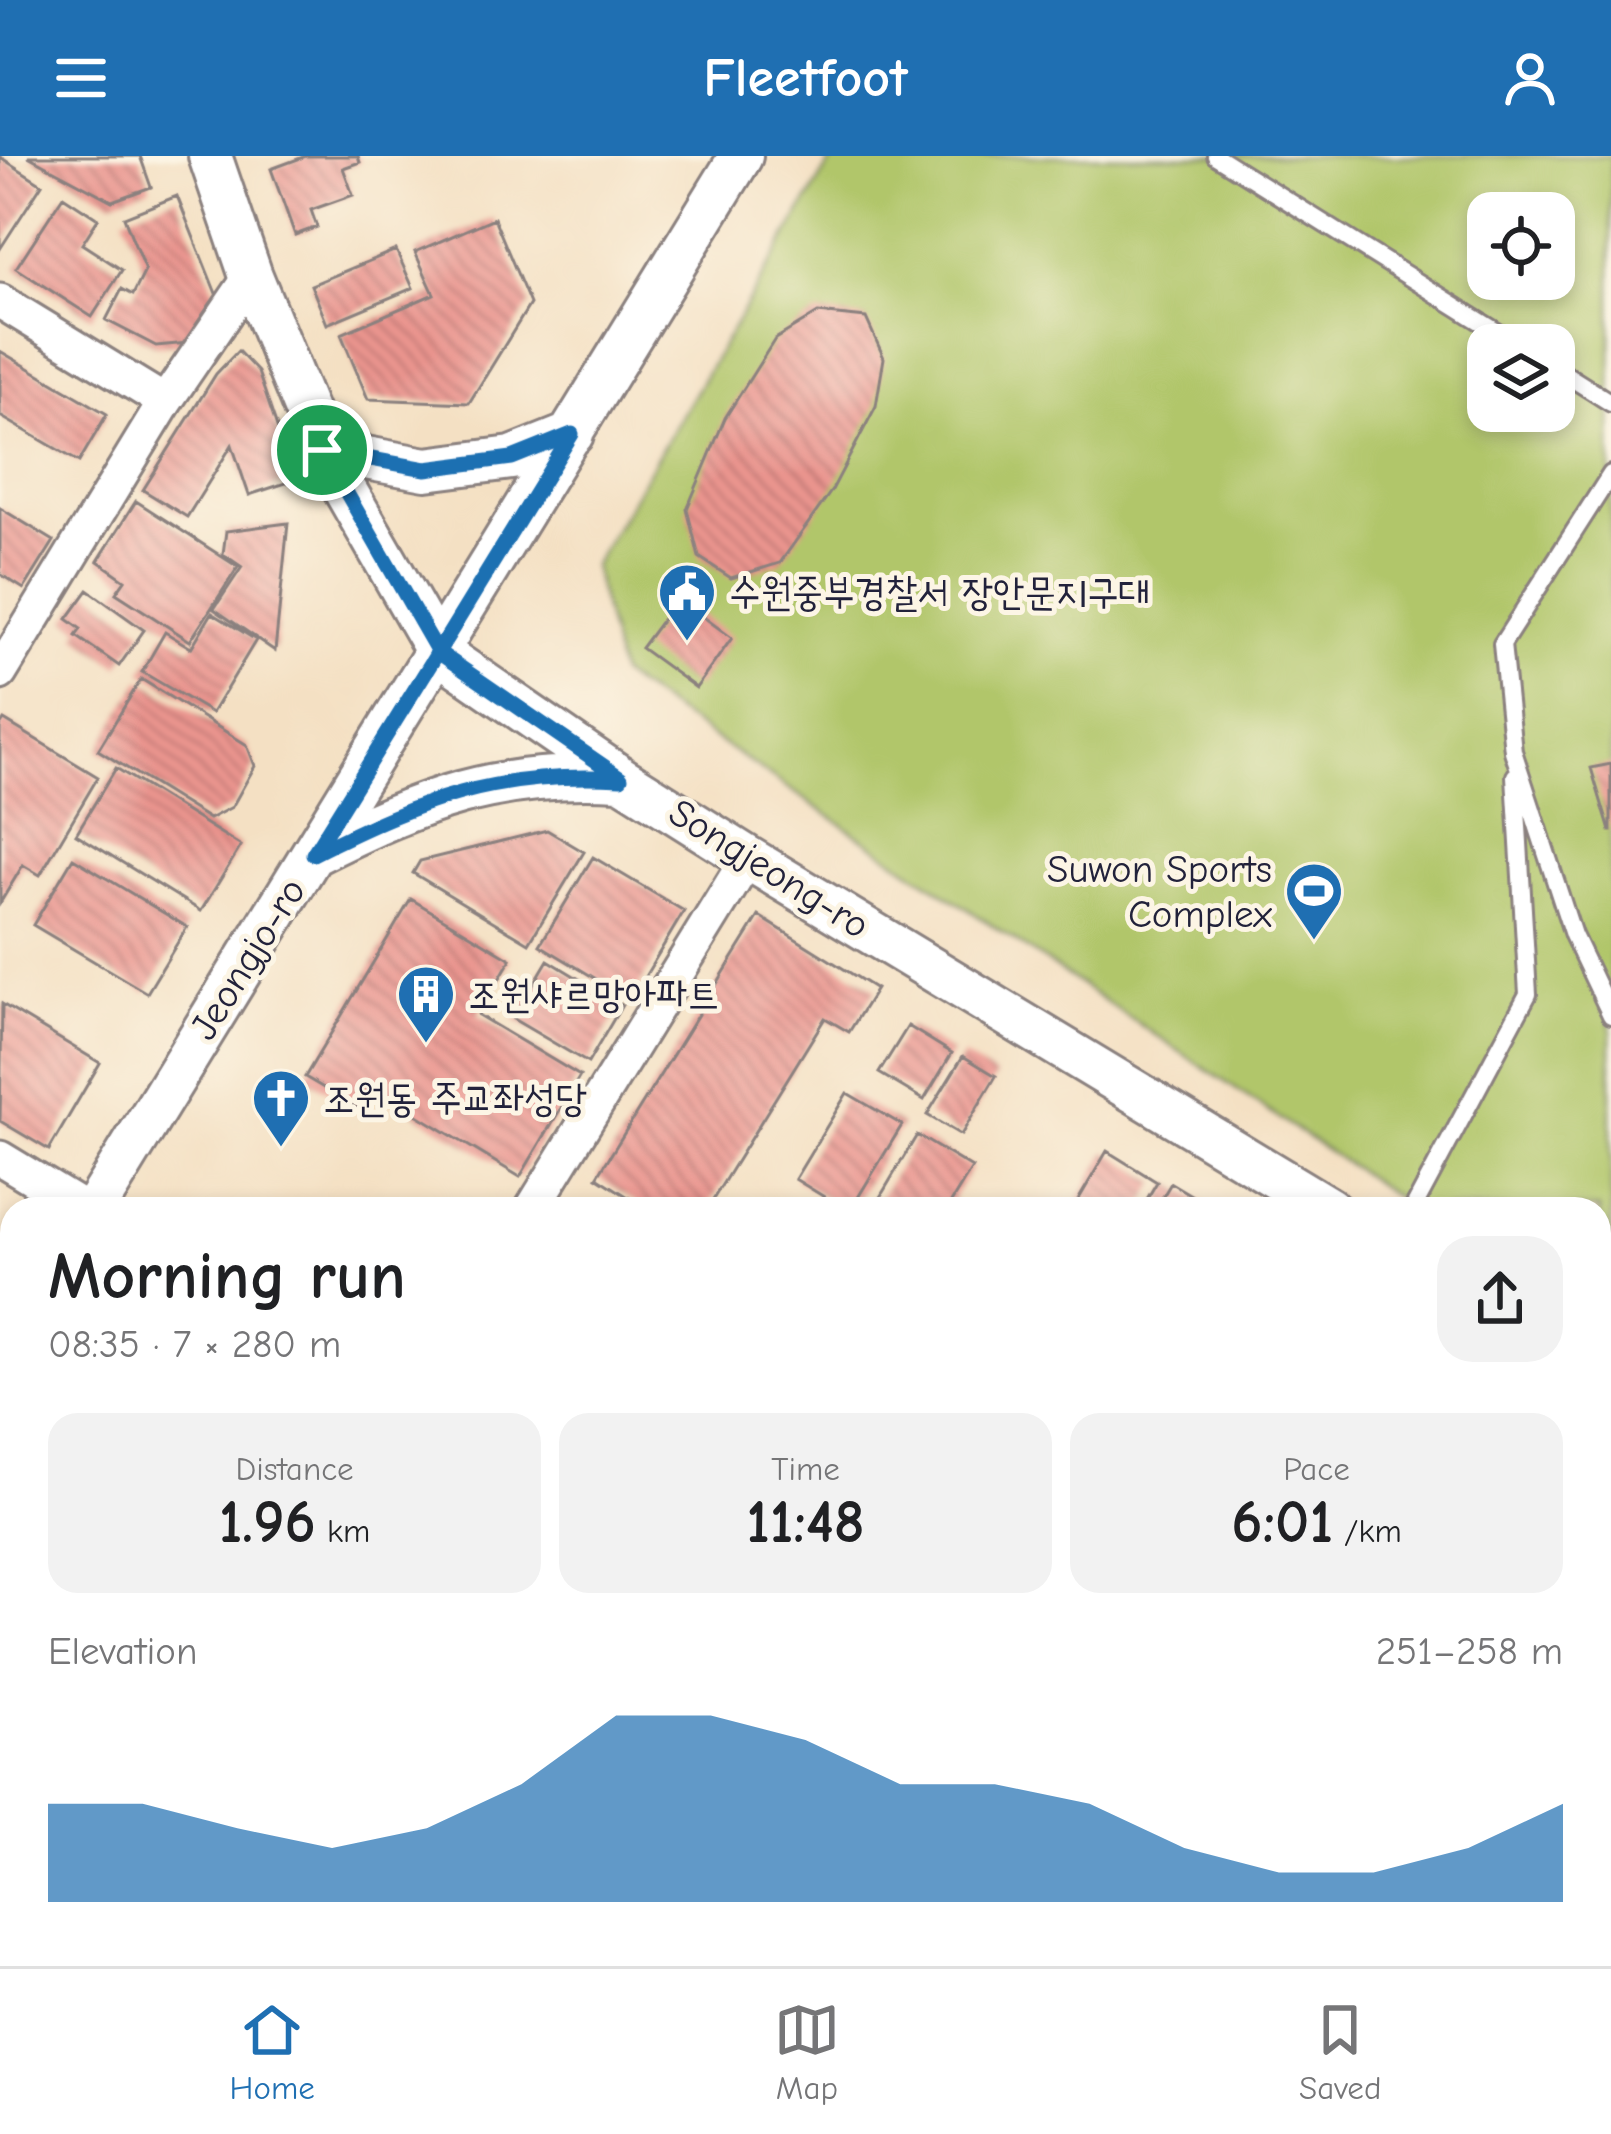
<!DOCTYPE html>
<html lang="en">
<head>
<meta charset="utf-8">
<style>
  :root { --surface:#fff; --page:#f2f2f2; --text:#202124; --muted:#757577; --line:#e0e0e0; --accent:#1f6fb2 }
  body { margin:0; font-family:"Comic Neue","Poor Story",sans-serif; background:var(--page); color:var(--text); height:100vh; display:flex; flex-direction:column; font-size:45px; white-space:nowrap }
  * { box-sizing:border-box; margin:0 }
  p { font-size:39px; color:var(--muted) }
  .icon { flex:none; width:66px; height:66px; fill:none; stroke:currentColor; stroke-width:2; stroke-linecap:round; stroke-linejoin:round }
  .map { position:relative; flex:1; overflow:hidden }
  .side { position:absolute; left:0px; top:1041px; width:1611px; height:771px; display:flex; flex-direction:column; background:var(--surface); border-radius:36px 36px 0 0; box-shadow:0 6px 18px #0003 }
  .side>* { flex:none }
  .buttons { position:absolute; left:1467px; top:36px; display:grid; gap:24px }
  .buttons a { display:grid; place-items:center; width:108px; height:108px; border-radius:24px; background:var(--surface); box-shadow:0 6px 18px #0003; font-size:60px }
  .pin { position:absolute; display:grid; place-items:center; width:102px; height:102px; color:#fff; margin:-51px; border:6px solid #fff; border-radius:50%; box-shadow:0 3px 12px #0007 }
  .round { display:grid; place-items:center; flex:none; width:126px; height:126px; border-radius:36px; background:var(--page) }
  .headline { display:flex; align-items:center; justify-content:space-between; height:204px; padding:0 48px }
  h1 { font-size:66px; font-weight:600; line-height:90px }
  .stats { display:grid; grid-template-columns:repeat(3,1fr); gap:18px; height:204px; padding:12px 48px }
  .stats div { display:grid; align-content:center; border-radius:30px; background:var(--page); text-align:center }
  .stats b { font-size:60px; font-weight:600 }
  .stats small { font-size:33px; font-weight:400 }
  .stats p { font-size:33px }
  .chart { height:336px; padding:24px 48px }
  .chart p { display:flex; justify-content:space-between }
  .chart svg { width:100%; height:216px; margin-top:12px; fill:var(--accent); opacity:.7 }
  header { display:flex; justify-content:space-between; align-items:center; height:156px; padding:0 48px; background:var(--accent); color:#fff; font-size:54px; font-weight:600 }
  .tab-bar { display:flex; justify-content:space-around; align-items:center; height:168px; border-top:3px solid var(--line); background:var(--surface); font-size:33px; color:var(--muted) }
  .tab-bar a { display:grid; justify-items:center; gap:6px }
  .tab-bar .selected { color:var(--accent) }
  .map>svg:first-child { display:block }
  .built { fill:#f2cfe1 }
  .grass { fill:#b1c66a; stroke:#6a7452; stroke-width:3; fill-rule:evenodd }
  .building { fill:url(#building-back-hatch) }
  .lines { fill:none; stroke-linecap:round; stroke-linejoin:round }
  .service-casing { stroke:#8b817f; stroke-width:22 }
  .minor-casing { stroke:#8b817f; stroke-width:39 }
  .tertiary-casing { stroke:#8b817f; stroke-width:48 }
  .service { stroke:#fff; stroke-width:16 }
  .minor { stroke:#fff; stroke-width:33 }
  .tertiary { stroke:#fff; stroke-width:42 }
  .route-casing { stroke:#fff; stroke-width:24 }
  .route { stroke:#1f6fb2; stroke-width:15 }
  .labels { text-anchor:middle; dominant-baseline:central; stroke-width:10; stroke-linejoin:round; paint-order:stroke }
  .poi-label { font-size:39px; fill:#22223b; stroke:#fcf5e5; text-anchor:start }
  .street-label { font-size:39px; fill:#22223b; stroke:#fcf5e5 }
</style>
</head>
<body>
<header><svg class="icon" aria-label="menu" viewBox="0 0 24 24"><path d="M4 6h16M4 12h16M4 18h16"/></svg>Fleetfoot<svg class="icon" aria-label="person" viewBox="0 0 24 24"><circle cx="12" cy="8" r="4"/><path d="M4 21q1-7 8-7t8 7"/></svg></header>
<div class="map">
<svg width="1611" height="1810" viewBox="0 0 1611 1810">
  <defs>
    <pattern id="building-back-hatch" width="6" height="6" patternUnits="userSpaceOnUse" patternTransform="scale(3)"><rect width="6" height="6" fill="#ea948e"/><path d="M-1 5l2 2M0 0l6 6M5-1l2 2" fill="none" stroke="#bd7875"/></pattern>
  </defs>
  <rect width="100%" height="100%" fill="#fcf5e5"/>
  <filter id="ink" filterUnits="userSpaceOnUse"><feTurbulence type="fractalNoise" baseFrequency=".00833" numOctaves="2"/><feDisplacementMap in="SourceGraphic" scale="24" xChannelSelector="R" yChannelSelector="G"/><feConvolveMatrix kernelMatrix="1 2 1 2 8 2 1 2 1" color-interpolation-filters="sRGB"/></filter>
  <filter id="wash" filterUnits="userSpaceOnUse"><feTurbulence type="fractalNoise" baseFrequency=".004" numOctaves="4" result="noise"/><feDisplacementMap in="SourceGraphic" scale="48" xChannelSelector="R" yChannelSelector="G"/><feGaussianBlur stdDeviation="2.7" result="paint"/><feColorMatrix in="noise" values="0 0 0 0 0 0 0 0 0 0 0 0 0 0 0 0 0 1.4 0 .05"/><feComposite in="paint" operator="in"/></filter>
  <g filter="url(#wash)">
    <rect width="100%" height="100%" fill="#f4e0c3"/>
    <path class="built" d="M 125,1800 L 710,1800 L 723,1810 L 120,1810 Z"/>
    <path class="grass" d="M 834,0 L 1611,0 L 1611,1177 L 1599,1170 L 1599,1053 L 1414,1053 L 620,519 L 593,410 ZM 1488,57 L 1554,57 L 1554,123 L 1488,123 ZM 1488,189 L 1554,189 L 1554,255 L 1488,255 Z"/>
    <g id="blocks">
      <path class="building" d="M 28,0 L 140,0 L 151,31 L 112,45 Z
        M 306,0 L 358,0 L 360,6 L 343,12 L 353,39 L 311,54 L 317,71 L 295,79 L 271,13 Z
        M 0,1 L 42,28 L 0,93 Z
        M 63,40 L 98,63 L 82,88 L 122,114 L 92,161 L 16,112 Z
        M 177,40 L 217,140 L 188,187 L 156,190 L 106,164 L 122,133 L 133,139 L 145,115 L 124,61 Z
        M 494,62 L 530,148 L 469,247 L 368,243 L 341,178 L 434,138 L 415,96 Z
        M 396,94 L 413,132 L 327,168 L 311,129 Z
        M 818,157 L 866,162 L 884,202 L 876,250 L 832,334 L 780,407 L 731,422 L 699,401 L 687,353 L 725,262 L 775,183 Z
        M 0,195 L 107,258 L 79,306 L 0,260 Z
        M 238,195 L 258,216 L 295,324 L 249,339 L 232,289 L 187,361 L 143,334 L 216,218 Z
        M 136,345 L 238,411 L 190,485 L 116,437 L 125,424 L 98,405 Z
        M 0,352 L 54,385 L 24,433 L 0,418 Z
        M 288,367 L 275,495 L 214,453 L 242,411 L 223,398 L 226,375 Z
        M 88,434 L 144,474 L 119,510 L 76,480 L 81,473 L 67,463 Z
        M 678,442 L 732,482 L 696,532 L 641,492 Z
        M 212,457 L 256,484 L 212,557 L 142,516 L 165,476 L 191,492 Z
        M 141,523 L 247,589 L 255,610 L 232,651 L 209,663 L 98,594 Z
        M 4,564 L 98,621 L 40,719 L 23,709 L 0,747 L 0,570 Z
        M 1611,608 L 1611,675 L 1610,675 L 1591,612 Z
        M 116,612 L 241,690 L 201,755 L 76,678 Z
        M 547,674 L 584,696 L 529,787 L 413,717 L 420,705 Z
        M 593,701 L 684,755 L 631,844 L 540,789 Z
        M 73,702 L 187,771 L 147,837 L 33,769 Z
        M 411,743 L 511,803 L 478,859 L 580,920 L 520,1021 L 373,932 L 361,954 L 305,921 Z
        M 759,760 L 876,833 L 849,876 L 825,862 L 707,1053 L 647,1053 L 597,1021 Z
        M 548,804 L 622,849 L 588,907 L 513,863 Z
        M 2,848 L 100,907 L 49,994 L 0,965 Z
        M 908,870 L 952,897 L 924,944 L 879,917 Z
        M 963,900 L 996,920 L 961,979 L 927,959 Z
        M 847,937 L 902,969 L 851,1053 L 844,1053 L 795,1023 Z
        M 917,979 L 972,1012 L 947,1053 L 873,1053 Z
        M 1107,995 L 1157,1026 L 1141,1053 L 1073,1053 Z
        M 1171,1027 L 1214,1053 L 1169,1053 L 1159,1047 Z
        M 1611,1350 L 1611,1446 L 1599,1466 L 1599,1371 Z
        M 8,1368 L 12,1371 L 12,1445 L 0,1438 L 0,1382 Z
        M 0,1453 L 12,1460 L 12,1512 L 0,1505 Z
        M 1611,1544 L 1611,1619 L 1599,1612 L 1599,1564 Z
        M 0,1631 L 12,1639 L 12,1758 L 0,1750 Z
        M 1611,1638 L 1611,1690 L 1599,1682 L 1599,1657 Z
        M 1611,1741 L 1611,1791 L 1599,1783 L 1599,1761 Z
        M 537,1800 L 652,1800 L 644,1810 L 549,1810 Z
        M 748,1800 L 800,1800 L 795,1810 L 765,1810 Z
        M 942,1800 L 1003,1800 L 997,1810 L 959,1810 Z
        M 1133,1800 L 1214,1800 L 1231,1810 L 1127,1810 Z
        M 1271,1800 L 1340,1800 L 1349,1810 L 1270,1810 L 1266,1805 Z
        M 1484,1800 L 1539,1800 L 1533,1810 L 1500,1810 Z"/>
    </g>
  </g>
  <g filter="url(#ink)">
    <use href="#blocks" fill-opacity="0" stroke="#8b817f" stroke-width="3"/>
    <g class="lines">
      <defs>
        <path id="service" d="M 1216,0 L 1518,189
          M 1554,211 L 1611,247
          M 1611,318 L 1502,488 L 1513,595 L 1573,779 L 1611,859
          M 1413,1053 L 1528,838 L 1515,620
          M 1373,1800 L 1382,1810"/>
        <path id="minor" d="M 0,145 L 165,246
          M 0,517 L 165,246 L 251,120
          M 0,1002 L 84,1053
          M 532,1053 L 748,702
          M 1599,1500 L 1611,1481
          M 1599,1697 L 1611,1704
          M 1051,1800 L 1067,1810
          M 74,1810 L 80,1800
          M 892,1810 L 899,1800
          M 1407,1810 L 1414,1800"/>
        <path id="tertiary" d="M 210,0 L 251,120 L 322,294 L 438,496 L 621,622 L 748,702 L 1329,1053
          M 322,294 L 426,313 L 512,302 L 572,278
          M 313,698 C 423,643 496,615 620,622
          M 94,1053 L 741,0
          M 0,1209 L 12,1189
          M 1599,1223 L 1611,1230"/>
      </defs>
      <use href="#service" class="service-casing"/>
      <use href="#minor" class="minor-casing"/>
      <use href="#tertiary" class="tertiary-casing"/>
      <use href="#service" class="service"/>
      <use href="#minor" class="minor"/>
      <use href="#tertiary" class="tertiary"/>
    </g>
  </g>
  <g class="lines" filter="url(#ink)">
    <defs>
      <path id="route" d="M 322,294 L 438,496 L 313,698 C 423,643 496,615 621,622 L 438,496 L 572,278 L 512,302 L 426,313 L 322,294"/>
    </defs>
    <use href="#route" class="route-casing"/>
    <use href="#route" class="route"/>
  </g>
  <defs>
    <symbol id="civic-pin" viewBox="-11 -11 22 30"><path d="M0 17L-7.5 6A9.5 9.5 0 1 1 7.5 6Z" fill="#1f6fb2" stroke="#fcf5e5"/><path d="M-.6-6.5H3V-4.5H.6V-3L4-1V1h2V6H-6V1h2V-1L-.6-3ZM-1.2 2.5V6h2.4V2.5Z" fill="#fff"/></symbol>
    <symbol id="stadium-pin" viewBox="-11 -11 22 30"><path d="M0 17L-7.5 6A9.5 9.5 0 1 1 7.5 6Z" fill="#1f6fb2" stroke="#fcf5e5"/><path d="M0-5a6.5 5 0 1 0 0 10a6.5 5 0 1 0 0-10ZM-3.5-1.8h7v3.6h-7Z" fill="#fff"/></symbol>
    <symbol id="building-pin" viewBox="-11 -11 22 30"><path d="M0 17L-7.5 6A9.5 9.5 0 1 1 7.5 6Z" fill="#1f6fb2" stroke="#fcf5e5"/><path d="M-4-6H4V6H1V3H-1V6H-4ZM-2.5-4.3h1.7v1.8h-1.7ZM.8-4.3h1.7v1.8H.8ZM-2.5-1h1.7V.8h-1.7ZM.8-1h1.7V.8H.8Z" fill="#fff"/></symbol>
    <symbol id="church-pin" viewBox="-11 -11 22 30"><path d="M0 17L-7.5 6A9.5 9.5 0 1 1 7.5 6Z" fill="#1f6fb2" stroke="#fcf5e5"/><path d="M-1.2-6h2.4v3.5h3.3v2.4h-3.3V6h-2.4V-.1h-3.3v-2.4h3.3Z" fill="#fff"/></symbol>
  </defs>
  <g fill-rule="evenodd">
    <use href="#civic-pin" x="654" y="403" width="66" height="90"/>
    <use href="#stadium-pin" x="1281" y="702" width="66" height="90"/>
    <use href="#building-pin" x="393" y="805" width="66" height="90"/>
    <use href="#church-pin" x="248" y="909" width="66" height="90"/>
  </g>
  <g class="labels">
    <g class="poi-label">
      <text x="729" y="436">수원중부경찰서 장안문지구대</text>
      <text x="1272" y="713" text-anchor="end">Suwon Sports<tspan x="1272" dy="45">Complex</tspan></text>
      <text x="468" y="838">조원샤르망아파트</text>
      <text x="323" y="942">조원동 주교좌성당</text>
    </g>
    <g class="street-label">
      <text transform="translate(769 713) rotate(32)">Songjeong-ro</text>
      <text transform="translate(248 803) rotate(-58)">Jeongjo-ro</text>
    </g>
  </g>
</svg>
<div class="buttons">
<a><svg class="icon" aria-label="locate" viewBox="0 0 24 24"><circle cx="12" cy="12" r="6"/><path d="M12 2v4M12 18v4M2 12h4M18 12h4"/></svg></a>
<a><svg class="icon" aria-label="layers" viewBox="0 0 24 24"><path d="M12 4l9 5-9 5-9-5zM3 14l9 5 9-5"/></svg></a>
</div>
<div class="pin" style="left:322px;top:294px;background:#1e9e55"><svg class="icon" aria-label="arrive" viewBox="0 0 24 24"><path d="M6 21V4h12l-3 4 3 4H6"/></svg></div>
<section class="side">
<div class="headline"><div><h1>Morning run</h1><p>08:35 · 7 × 280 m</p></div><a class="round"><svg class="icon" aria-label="share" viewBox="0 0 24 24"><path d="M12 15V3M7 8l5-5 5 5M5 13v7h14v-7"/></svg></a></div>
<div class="stats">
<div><p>Distance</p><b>1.96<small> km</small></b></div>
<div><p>Time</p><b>11:48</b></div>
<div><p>Pace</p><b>6:01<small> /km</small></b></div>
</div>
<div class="chart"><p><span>Elevation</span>251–258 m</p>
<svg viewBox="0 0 160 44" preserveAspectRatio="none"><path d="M0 44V24L10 24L20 29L30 33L40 29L50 20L60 6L70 6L80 11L90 20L100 20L110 24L120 33L130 38L140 38L150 33L160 24V44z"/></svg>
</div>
</section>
</div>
<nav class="tab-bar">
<a class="selected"><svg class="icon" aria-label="home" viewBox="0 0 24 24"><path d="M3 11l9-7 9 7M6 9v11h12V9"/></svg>Home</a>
<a><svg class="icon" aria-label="map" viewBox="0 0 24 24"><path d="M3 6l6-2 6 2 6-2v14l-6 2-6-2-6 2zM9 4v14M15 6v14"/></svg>Map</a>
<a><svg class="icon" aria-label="saved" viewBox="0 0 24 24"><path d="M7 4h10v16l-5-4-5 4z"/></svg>Saved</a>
</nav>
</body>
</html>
